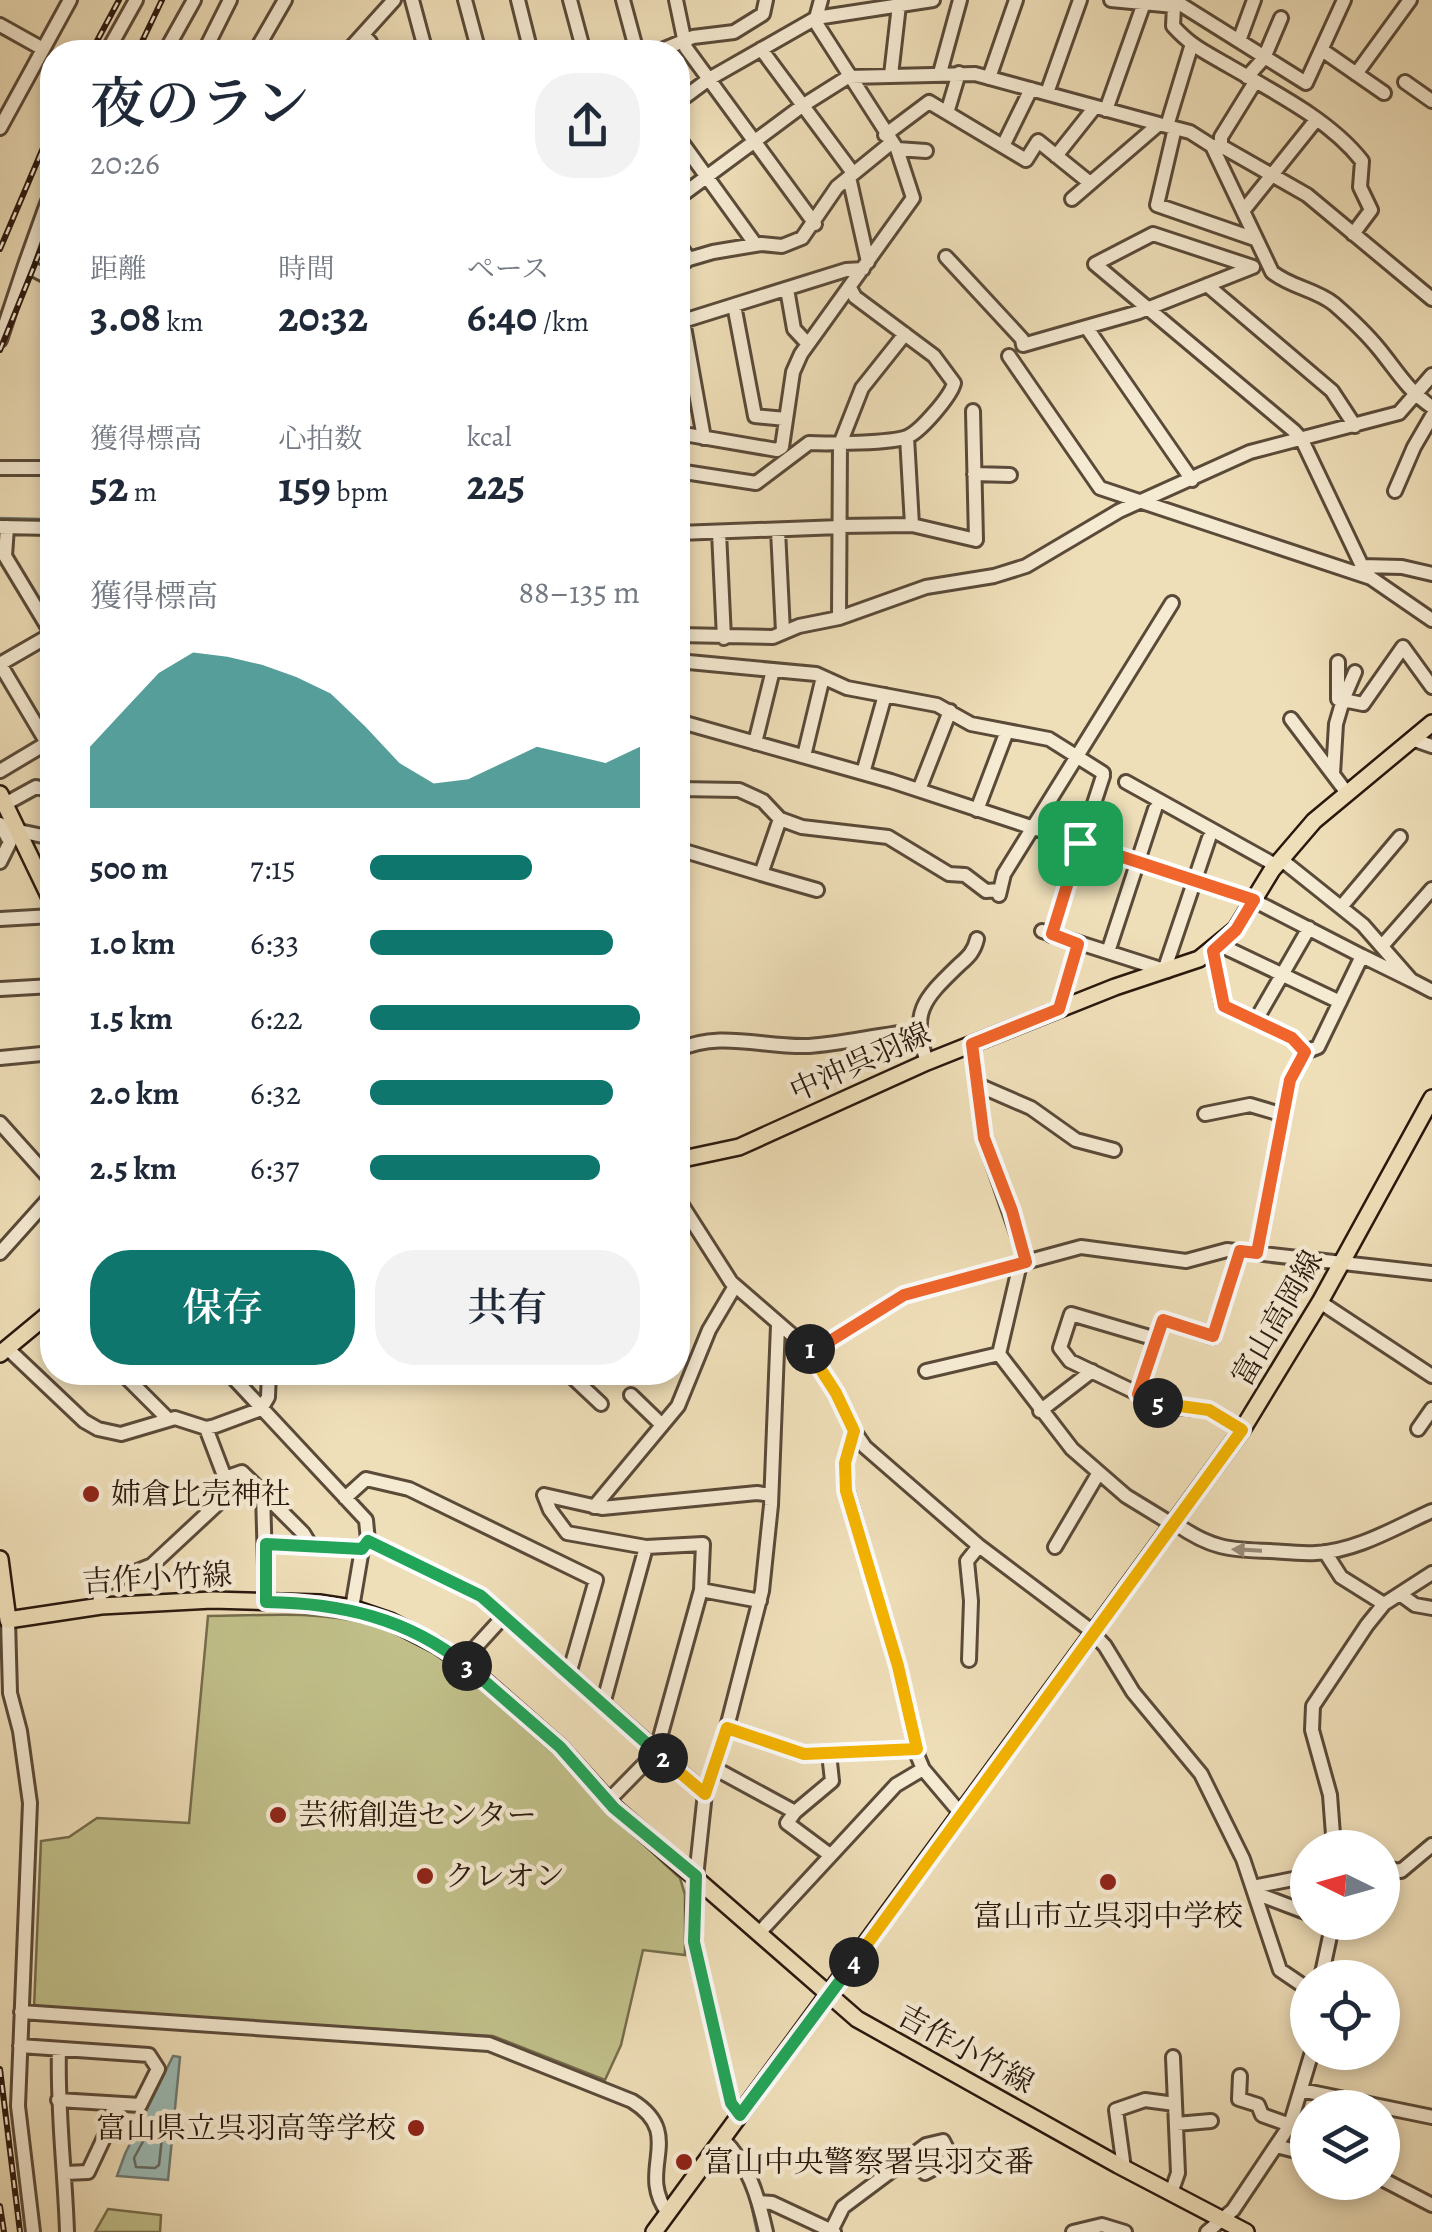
<!DOCTYPE html>
<html lang="ja">
<head>
<meta charset="utf-8">
<style>
  :root { --surface:#fff; --page:#f2f2f3; --text:#1f2937; --muted:#747a83; --accent:#0f766e }
  body { margin:0; font-family:Alegreya,"Noto Serif JP",serif; background:var(--page); color:var(--text); height:100vh; display:flex; flex-direction:column; font-size:38px; white-space:nowrap }
  * { box-sizing:border-box; margin:0 }
  p { font-size:32px; color:var(--muted) }
  .icon { flex:none; width:55px; height:55px; fill:none; stroke:currentColor; stroke-width:2; stroke-linecap:round; stroke-linejoin:round }
  .map { position:relative; flex:1; overflow:hidden }
  .drawer { position:absolute; left:40px; top:40px; width:650px; height:1345px; display:flex; flex-direction:column; background:var(--surface); border-radius:40px; box-shadow:0 5px 15px #0003 }
  .drawer>* { flex:none }
  .needle { width:65px; rotate:275deg }
  .fabs { position:absolute; left:1290px; top:1830px; display:grid; gap:20px }
  .fabs a { display:grid; place-items:center; width:110px; height:110px; border-radius:50%; background:var(--surface); box-shadow:0 5px 15px #0003; font-size:50px }
  .pin { position:absolute; display:grid; place-items:center; width:85px; height:85px; color:#fff; margin:-42px; border-radius:20px; box-shadow:0 5px 15px #0006 }
  .km { position:absolute; width:50px; height:50px; margin:-25px; border-radius:50%; background:#222; color:#fff; font-size:28px; line-height:50px; text-align:center }
  .round { display:grid; place-items:center; flex:none; width:105px; height:105px; border-radius:40px; background:var(--page) }
  .summary { display:flex; align-items:center; justify-content:space-between; height:170px; padding:0 50px }
  h1 { font-size:55px; font-weight:600; line-height:75px }
  .metrics { display:grid; grid-template-columns:repeat(3,1fr); gap:15px; height:170px; padding:10px 50px }
  .metrics div { display:grid; align-content:center }
  .metrics b { font-size:42px; font-weight:600 }
  .metrics small { font-size:28px; font-weight:400 }
  .metrics p { font-size:28px }
  .chart { height:280px; padding:20px 50px }
  .chart p { display:flex; justify-content:space-between }
  .chart svg { width:100%; height:180px; margin-top:10px; fill:var(--accent); opacity:.7 }
  .cta { display:flex; gap:20px; margin-top:auto; padding:20px 50px }
  .cta a { flex:1; height:115px; border-radius:40px; background:var(--accent); color:#fff; font-size:40px; font-weight:600; line-height:115px; text-align:center }
  .cta a+a { background:var(--page); color:var(--text) }
  ul { padding:0 50px; list-style:none; font-size:32px }
  li { display:grid; grid-template-columns:160px 120px 1fr; align-items:center; height:75px }
  li i { height:25px; border-radius:12px; background:var(--accent) }
  .map>svg:first-child { display:block }
  .green { fill:#c1c08a; stroke:#756c4c; stroke-width:2.5 }
  .water { fill:#9bbbb6; stroke:#6d7a73; stroke-width:2.5 }
  .lines { fill:none; stroke-linecap:round; stroke-linejoin:round }
  .shore { stroke:#626a62; stroke-width:2.5 }
  .stream { stroke:#6d7a73; stroke-width:2.5 }
  .minor-casing { stroke:#5a4a39; stroke-width:18 }
  .major-casing { stroke:#29180e; stroke-width:20 }
  .minor { stroke:#f5ead2; stroke-width:12 }
  .major { stroke:#efdfb9; stroke-width:15 }
  .rail-casing { stroke:#29180e; stroke-width:6 }
  .rail { stroke:#f5ead2; stroke-width:2.5; stroke-dasharray:8; stroke-linecap:butt }
  .oneway { fill:#998c7a }
  .split-1-casing { stroke:#fff; stroke-width:20 }
  .split-2-casing { stroke:#fff; stroke-width:20 }
  .split-3-casing { stroke:#fff; stroke-width:20 }
  .split-4-casing { stroke:#fff; stroke-width:20 }
  .split-5-casing { stroke:#fff; stroke-width:20 }
  .split-6-casing { stroke:#fff; stroke-width:20 }
  .split-1 { stroke:#f0652b; stroke-width:12 }
  .split-2 { stroke:#f5b400; stroke-width:12 }
  .split-3 { stroke:#22a559; stroke-width:12 }
  .split-4 { stroke:#22a559; stroke-width:12 }
  .split-5 { stroke:#f5b400; stroke-width:12 }
  .split-6 { stroke:#f0652b; stroke-width:12 }
  .poi-dot { fill:#8f2418; stroke:#f5ead2; stroke-width:4 }
  .labels { text-anchor:middle; dominant-baseline:central; stroke-width:9; stroke-linejoin:round; paint-order:stroke }
  .street-label { font-size:30px; fill:#29180e; stroke:#f5ead2 }
  .poi-label { font-size:30px; fill:#29180e; stroke:#f5ead2; text-anchor:start }
</style>
</head>
<body>
<div class="map">
<svg width="1432" height="2232" viewBox="0 0 1432 2232">
  <rect width="100%" height="100%" fill="#efdfb9"/>
  <filter id="stains"><feTurbulence type="fractalNoise" baseFrequency=".002" numOctaves="4"/><feColorMatrix values="0 0 0 0 .2 0 0 0 0 .09 0 0 0 0 .02 0 0 0 .5 -.17"/></filter>
  <radialGradient id="worn" r=".72"><stop offset=".6" stop-color="#630" stop-opacity="0"/><stop offset="1" stop-color="#630" stop-opacity=".3"/></radialGradient>
  <path class="green" d="M 208,1616 C 260,1616 317,1610 368,1624 C 489,1658 587,1797 680,1878 L 685,1895 L 685,1955 L 643,1950 L 621,2045 L 605,2080 L 493,2036 L 34,2008 L 41,1841 L 69,1837 L 97,1818 L 189,1823 Z
    M 108,2209 L 161,2215 L 160,2232 L 95,2232 Z"/>
  <path class="water" d="M 173,2056 L 180,2057 L 168,2180 L 117,2176 L 125,2154 Z"/>
  <g class="lines">
    <path class="shore" d="M 158,2114 L 164,2119 L 159,2165 L 155,2168 L 136,2167 L 134,2158 Z"/>
    <path class="stream" d="M 0,518 L 41,519
      M 749,2195 L 757,2232"/>
    <defs>
      <path id="minor" d="M 412,0 L 426,52
        M 465,0 L 479,52
        M 518,0 L 531,52
        M 570,0 L 584,52
        M 623,0 L 637,52
        M 676,0 L 686,48 L 815,224
        M 1111,0 L 1174,6 L 1180,4 L 1306,83 L 1344,0
        M 1174,6 L 1173,26 C 1192,47 1205,52 1229,66 C 1274,92 1330,120 1362,161 L 1360,187 L 1371,210 L 1353,234
        M 0,25 L 43,49
        M 363,35 L 370,42 L 373,52
        M 1239,41 L 1254,0
        M 761,49 L 853,173
        M 1322,50 L 1384,93
        M 107,52 L 136,0
        M 165,52 L 194,0
        M 204,52 L 230,0
        M 255,52 L 285,0
        M 347,52 L 394,0
        M 657,52 L 693,37 L 734,32 L 763,14 L 766,0
        M 940,73 L 960,0
        M 1356,74 L 1410,0
        M 891,75 L 899,5
        M 1247,77 L 1264,58 L 1281,18
        M 989,78 L 1016,0
        M 1405,82 L 1432,101
        M 1047,93 L 1080,0
        M 678,102 L 709,79 L 816,18 L 933,0
        M 1106,110 L 1144,3
        M 947,113 L 959,73
        M 1167,126 L 1191,47
        M 0,128 L 70,0
        M 1175,128 L 1157,205 L 1255,239
        M 885,135 L 929,102 L 1026,160 L 1038,141 L 1090,183
        M 678,137 L 756,245
        M 1003,146 L 1031,89
        M 1212,146 L 1221,146 L 1307,195 L 1432,299
        M 1221,146 L 1221,137 L 1255,82
        M 897,149 L 926,151
        M 1056,156 L 1095,107
        M 849,177 L 868,262
        M 678,198 L 802,106 L 848,77 L 975,74 L 1159,124 L 1190,132 L 1212,146 L 1272,272 C 1290,287 1315,289 1334,304 C 1350,318 1366,333 1379,349 C 1397,371 1408,391 1432,407
        M 1072,199 L 1159,124
        M 45,209 L 52,191
        M 1243,211 L 1316,120
        M 52,213 L 45,209 L 25,265 L 52,279
        M 678,243 L 689,259
        M 946,257 L 1022,339 L 1023,345 L 1139,312 L 1253,267
        M 678,267 L 689,259 L 713,252 L 761,244 L 782,246 L 802,238 L 837,187 L 891,143
        M 1253,267 L 1153,234 L 1095,264 L 1294,431 L 1302,440 L 1362,566
        M 1207,285 L 1332,391 L 1355,426
        M 787,289 L 794,329 L 808,344
        M 678,293 L 704,438
        M 734,305 L 755,416 L 786,419
        M 683,321 L 846,270 L 863,269
        M 1087,328 L 1192,480
        M 0,340 L 25,265
        M 1009,356 L 1100,488 L 1371,578 L 1432,620
        M 678,433 L 777,450 L 782,447 L 793,372 L 801,354 L 913,198 L 897,149 L 818,26 L 816,18 L 821,0
        M 907,437 L 912,525
        M 0,468 L 52,468
        M 678,471 L 756,483 L 809,443 C 825,444 894,443 907,437 C 920,432 951,396 954,383 L 934,356 L 855,297 L 850,288
        M 974,474 L 1010,475
        M 1395,491 L 1414,447 L 1432,416
        M 840,526 L 912,525 L 976,540 L 973,411
        M 0,527 L 52,528
        M 778,530 L 783,632
        M 719,532 L 724,638
        M 678,533 L 840,527
        M 1358,571 L 1362,566 L 1402,567 L 1432,574
        M 839,618 L 840,444 L 862,388 L 905,334
        M 678,635 L 773,637 L 799,626 L 839,618 L 926,587 L 994,576 L 1026,566 L 1119,511 L 1250,452 L 1399,413 L 1432,375
        M 678,661 L 816,674 L 847,688 L 937,705 L 971,724 L 1049,739 L 1103,773
        M 0,664 L 52,634 L 5,556 L 7,527
        M 0,664 L 47,743
        M 1355,672 L 1343,700 L 1363,704 L 1403,647 L 1432,687
        M 1291,719 L 1347,793
        M 678,721 L 891,781 L 1253,900 L 1362,956
        M 1412,739 L 1432,746
        M 755,743 L 773,670
        M 804,756 L 823,677
        M 0,771 L 52,740
        M 863,773 L 885,695
        M 1333,774 L 1336,724 L 1343,700 L 1338,699 L 1338,662
        M 1126,782 L 1277,866
        M 678,789 L 739,790 L 763,801 L 780,819 L 802,827 L 888,837 L 949,874 L 965,875 L 986,891 L 1000,890
        M 919,790 L 950,711
        M 5,804 L 36,787 L 44,789 L 52,784
        M 977,810 L 1007,731
        M 0,824 L 10,842 L 0,862
        M 19,831 L 52,838
        M 678,849 L 761,874 L 780,819
        M 1283,861 L 1363,925 L 1411,980 L 1432,991
        M 761,874 L 817,890
        M 999,895 L 1004,874 L 1172,603
        M 1341,907 L 1400,837
        M 0,919 L 52,916
        M 1042,931 L 1167,971 L 1166,965 L 1209,838
        M 1051,935 L 1103,776
        M 1220,945 L 1340,1002
        M 1382,946 L 1432,889
        M 1213,951 L 1223,1006 L 1292,1038 L 1305,1052
        M 1108,952 L 1155,809
        M 0,989 L 52,986
        M 1059,1009 L 1078,944
        M 1256,1020 L 1309,928
        M 972,1044 L 984,1138 L 1027,1262
        M 678,1050 C 720,1030 764,1048 809,1046 C 846,1043 882,1034 918,1031
        M 0,1058 L 52,1053
        M 927,1062 C 910,1011 924,999 959,965 C 968,957 974,952 977,939
        M 978,1085 L 1031,1108 L 1076,1140 L 1114,1150
        M 1205,1114 L 1250,1105 L 1284,1115
        M 0,1123 L 52,1181
        M 678,1199 L 731,1282 L 807,1348 L 836,1393 L 854,1431 L 865,1447 L 979,1546 L 1089,1629 L 1105,1646 L 1133,1692 L 1201,1774 L 1243,1859 L 1280,1970 L 1308,1989
        M 0,1253 L 52,1195
        M 1257,1253 L 1290,1080 L 1305,1052 L 1318,1047 L 1362,956 L 1411,980
        M 1320,1302 L 1432,1376
        M 1156,1339 L 1071,1314 L 1060,1348 L 1070,1361 L 1164,1406 L 1209,1410 L 1242,1430
        M 807,1348 L 822,1346 L 904,1295 L 1081,1247 L 1186,1261 L 1227,1250 L 1432,1273
        M 8,1349 L 84,1421 L 98,1429 L 121,1434 L 175,1418 L 206,1428 L 215,1426 L 261,1409 L 268,1397 L 269,1372
        M 999,1354 L 1072,1449 L 1126,1496 L 1175,1526
        M 999,1354 L 1020,1264
        M 926,1371 L 999,1354
        M 121,1372 L 168,1419
        M 228,1372 L 366,1520 L 368,1541 L 362,1549 L 352,1608
        M 567,1372 L 601,1404
        M 1138,1394 L 1163,1320 L 1213,1337 L 1240,1251
        M 631,1395 L 662,1425
        M 1040,1411 L 1092,1371
        M 1418,1429 L 1432,1409
        M 854,1431 L 845,1463 L 847,1491 L 898,1667 L 918,1757 L 923,1769 L 962,1815
        M 225,1478 L 242,1472 L 303,1533 L 311,1546 L 362,1549
        M 263,1493 L 266,1602
        M 544,1495 L 550,1510 L 567,1533 L 646,1547 L 703,1544 L 701,1590 L 656,1752 L 608,1801
        M 544,1495 L 602,1508 L 757,1493 L 771,1495
        M 345,1498 L 366,1479 L 409,1489 L 596,1580 L 569,1674
        M 594,1507 L 678,1406 L 709,1330 L 735,1286
        M 1176,1524 C 1210,1548 1229,1550 1270,1551 C 1285,1552 1301,1554 1316,1553 C 1357,1551 1396,1527 1432,1511
        M 368,1541 L 481,1596 L 705,1793
        M 266,1544 L 311,1546
        M 1055,1547 L 1098,1474
        M 1325,1552 L 1341,1577 L 1384,1604
        M 701,1590 L 760,1601
        M 1400,1594 L 1415,1605 L 1432,1608
        M 101,1606 L 98,1587 L 152,1565 L 225,1497 L 225,1478 L 206,1428
        M 8,1620 L 10,1693 L 20,1731 L 30,1803 L 18,2106 L 33,2232
        M 969,1660 L 971,1601 L 967,1561 L 979,1546
        M 462,1662 L 504,1616
        M 603,1704 L 646,1547
        M 727,1727 L 804,1754 L 917,1749
        M 829,1753 L 832,1781 L 795,1812 L 787,1823 L 830,1855
        M 714,1768 L 795,1812
        M 1334,1848 L 1330,1795 L 1312,1730 L 1313,1706 L 1367,1625 L 1384,1604 L 1432,1573
        M 1382,1868 L 1401,1871 L 1432,1845
        M 1253,1887 L 1308,1876
        M 1255,1893 L 1308,1913
        M 759,1933 L 896,1785 L 923,1769
        M 1321,1978 L 1333,1922
        M 21,2012 L 489,2044 L 632,2101 C 687,2135 635,2170 668,2213
        M 20,2046 L 149,2055 L 158,2069 L 140,2105 L 58,2100
        M 59,2049 C 57,2110 65,2171 67,2232
        M 1240,2076 L 1239,2099 L 1258,2105 L 1262,2115 L 1290,2125
        M 1301,2090 L 1432,2117
        M 740,2115 L 731,2103 L 694,1943 L 693,1905 L 705,1793 L 727,1727 L 762,1591 L 771,1505 L 778,1325
        M 1176,2124 L 1211,2121
        M 722,2138 C 749,2165 758,2196 766,2232
        M 1276,2146 L 1308,2154
        M 1124,2168 L 1116,2110 L 1145,2100 L 1175,2104
        M 65,2173 L 88,2172 L 120,2104
        M 1382,2179 L 1432,2205
        M 1171,2193 L 1178,2173 L 1173,2057
        M 759,2202 L 772,2203 L 834,2232
        M 831,2231 L 843,2207 L 926,2145 L 943,2141 L 952,2159 L 925,2173 L 911,2156
        M 1073,2232 L 1102,2225 L 1125,2232
        M 1207,2232 L 1233,2210 L 1290,2125 L 1312,2052"/>
      <path id="major" d="M 0,794 L 52,902
        M 678,1160 L 739,1147 L 927,1062 L 1115,987 L 1199,959 L 1236,929 L 1272,870 L 1314,821 L 1432,723
        M 0,1354 L 52,1311
        M 0,1559 L 8,1620 L 101,1606 L 212,1600 L 319,1603 L 352,1608 L 390,1621 L 437,1645 L 470,1668 L 560,1747 L 614,1807 L 857,2019 L 1118,2165 L 1246,2232
        M 654,2232 L 1242,1430 L 1320,1302 L 1432,1098"/>
    </defs>
    <use href="#minor" class="minor-casing"/>
    <use href="#major" class="major-casing"/>
    <use href="#minor" class="minor"/>
    <use href="#major" class="major"/>
    <defs>
      <path id="rail" d="M 91,52 L 119,0
        M 137,52 L 162,0
        M 0,249 L 52,127
        M 0,350 L 52,222
        M 0,2069 L 20,2232
        M 0,2206 L 4,2232"/>
    </defs>
    <use href="#rail" class="rail-casing"/>
    <use href="#rail" class="rail"/>
  </g>
  <defs><path id="oneway-solid" d="M-6-.8H1V-3.2L6.5 0L1 3.2V.8H-6Z" transform="scale(2.5)"/></defs>
  <use class="oneway" href="#oneway-solid" transform="translate(1247 1550) rotate(-177)"/>
  <g class="lines">
    <defs>
      <path id="split-1" d="M 810,1349 L 822,1346 L 904,1295 L 1026,1262 L 1012,1211 L 984,1138 L 972,1044 L 1059,1009 L 1078,944 L 1052,934 L 1080,843"/>
      <path id="split-2" d="M 663,1758 L 705,1794 L 727,1728 L 804,1754 L 917,1749 L 898,1666 L 846,1491 L 845,1463 L 854,1431 L 836,1393 L 807,1348 L 810,1349"/>
      <path id="split-3" d="M 467,1666 C 408,1618 340,1603 266,1602 L 266,1544 L 362,1549 L 368,1541 L 481,1596 L 663,1758"/>
      <path id="split-4" d="M 467,1666 L 560,1747 L 614,1808 L 696,1876 L 694,1942 L 731,2103 L 740,2115 L 854,1962"/>
      <path id="split-5" d="M 854,1962 L 1242,1430 L 1209,1410 L 1158,1403"/>
      <path id="split-6" d="M 1080,843 L 1254,900 L 1236,930 L 1213,951 L 1224,1006 L 1292,1038 L 1305,1052 L 1290,1080 L 1257,1253 L 1240,1251 L 1213,1336 L 1163,1320 L 1138,1394 L 1158,1403"/>
    </defs>
    <use href="#split-1" class="split-1-casing"/>
    <use href="#split-2" class="split-2-casing"/>
    <use href="#split-3" class="split-3-casing"/>
    <use href="#split-4" class="split-4-casing"/>
    <use href="#split-5" class="split-5-casing"/>
    <use href="#split-6" class="split-6-casing"/>
    <use href="#split-1" class="split-1"/>
    <use href="#split-2" class="split-2"/>
    <use href="#split-3" class="split-3"/>
    <use href="#split-4" class="split-4"/>
    <use href="#split-5" class="split-5"/>
    <use href="#split-6" class="split-6"/>
  </g>
  <g class="poi-dot">
    <circle cx="91" cy="1494" r="10"/>
    <circle cx="278" cy="1815" r="10"/>
    <circle cx="425" cy="1876" r="10"/>
    <circle cx="1108" cy="1882" r="10"/>
    <circle cx="416" cy="2128" r="10"/>
    <circle cx="684" cy="2162" r="10"/>
  </g>
  <g class="labels">
    <g class="street-label">
      <text transform="translate(860 1062) rotate(-24)">中沖呉羽線</text>
      <text transform="translate(1277 1318) rotate(-60)">富山高岡線</text>
      <text transform="translate(157 1578) rotate(-3)">吉作小竹線</text>
      <text transform="translate(966 2049) rotate(29)">吉作小竹線</text>
    </g>
    <g class="poi-label">
      <text x="111" y="1494">姉倉比売神社</text>
      <text x="298" y="1815">芸術創造センター</text>
      <text x="445" y="1876">クレオン</text>
      <text x="1108" y="1916" text-anchor="middle">富山市立呉羽中学校</text>
      <text x="396" y="2128" text-anchor="end">富山県立呉羽高等学校</text>
      <text x="704" y="2162">富山中央警察署呉羽交番</text>
    </g>
  </g>
  <rect width="100%" height="100%" filter="url(#stains)"/>
  <rect width="100%" height="100%" fill="url(#worn)"/>
</svg>
<div class="fabs">
<a><svg class="needle" viewBox="-14 -14 28 28"><path d="M0-13l5 13h-10z" fill="#e53935"/><path d="M0 13l5-13h-10z" fill="#747a83"/></svg></a>
<a><svg class="icon" aria-label="locate" viewBox="0 0 24 24"><circle cx="12" cy="12" r="6"/><path d="M12 2v4M12 18v4M2 12h4M18 12h4"/></svg></a>
<a><svg class="icon" aria-label="layers" viewBox="0 0 24 24"><path d="M12 4l9 5-9 5-9-5zM3 14l9 5 9-5"/></svg></a>
</div>
<div class="pin" style="left:1080px;top:843px;background:#1e9e55"><svg class="icon" aria-label="arrive" viewBox="0 0 24 24"><path d="M6 21V4h12l-3 4 3 4H6"/></svg></div>
<b class="km" style="left:810px;top:1349px">1</b>
<b class="km" style="left:663px;top:1758px">2</b>
<b class="km" style="left:467px;top:1666px">3</b>
<b class="km" style="left:854px;top:1962px">4</b>
<b class="km" style="left:1158px;top:1403px">5</b>
<section class="drawer">
<div class="summary"><div><h1>夜のラン</h1><p>20:26</p></div><a class="round"><svg class="icon" aria-label="share" viewBox="0 0 24 24"><path d="M12 15V3M7 8l5-5 5 5M5 13v7h14v-7"/></svg></a></div>
<div class="metrics">
<div><p>距離</p><b>3.08<small> km</small></b></div>
<div><p>時間</p><b>20:32</b></div>
<div><p>ペース</p><b>6:40<small> /km</small></b></div>
</div>
<div class="metrics">
<div><p>獲得標高</p><b>52<small> m</small></b></div>
<div><p>心拍数</p><b>159<small> bpm</small></b></div>
<div><p>kcal</p><b>225</b></div>
</div>
<div class="chart"><p><span>獲得標高</span>88–135 m</p>
<svg viewBox="0 0 160 44" preserveAspectRatio="none"><path d="M0 44V29L10 20L20 11L30 6L40 7L50 9L60 12L70 16L80 24L90 33L100 38L110 37L120 33L130 29L140 31L150 33L160 29V44z"/></svg>
</div>
<ul>
<li><b>500 m</b>7:15<i style="width:60%"></i></li>
<li><b>1.0 km</b>6:33<i style="width:90%"></i></li>
<li><b>1.5 km</b>6:22<i style="width:100%"></i></li>
<li><b>2.0 km</b>6:32<i style="width:90%"></i></li>
<li><b>2.5 km</b>6:37<i style="width:85%"></i></li>
</ul>
<div class="cta"><a>保存</a><a>共有</a></div>
</section>
</div>
</body>
</html>
